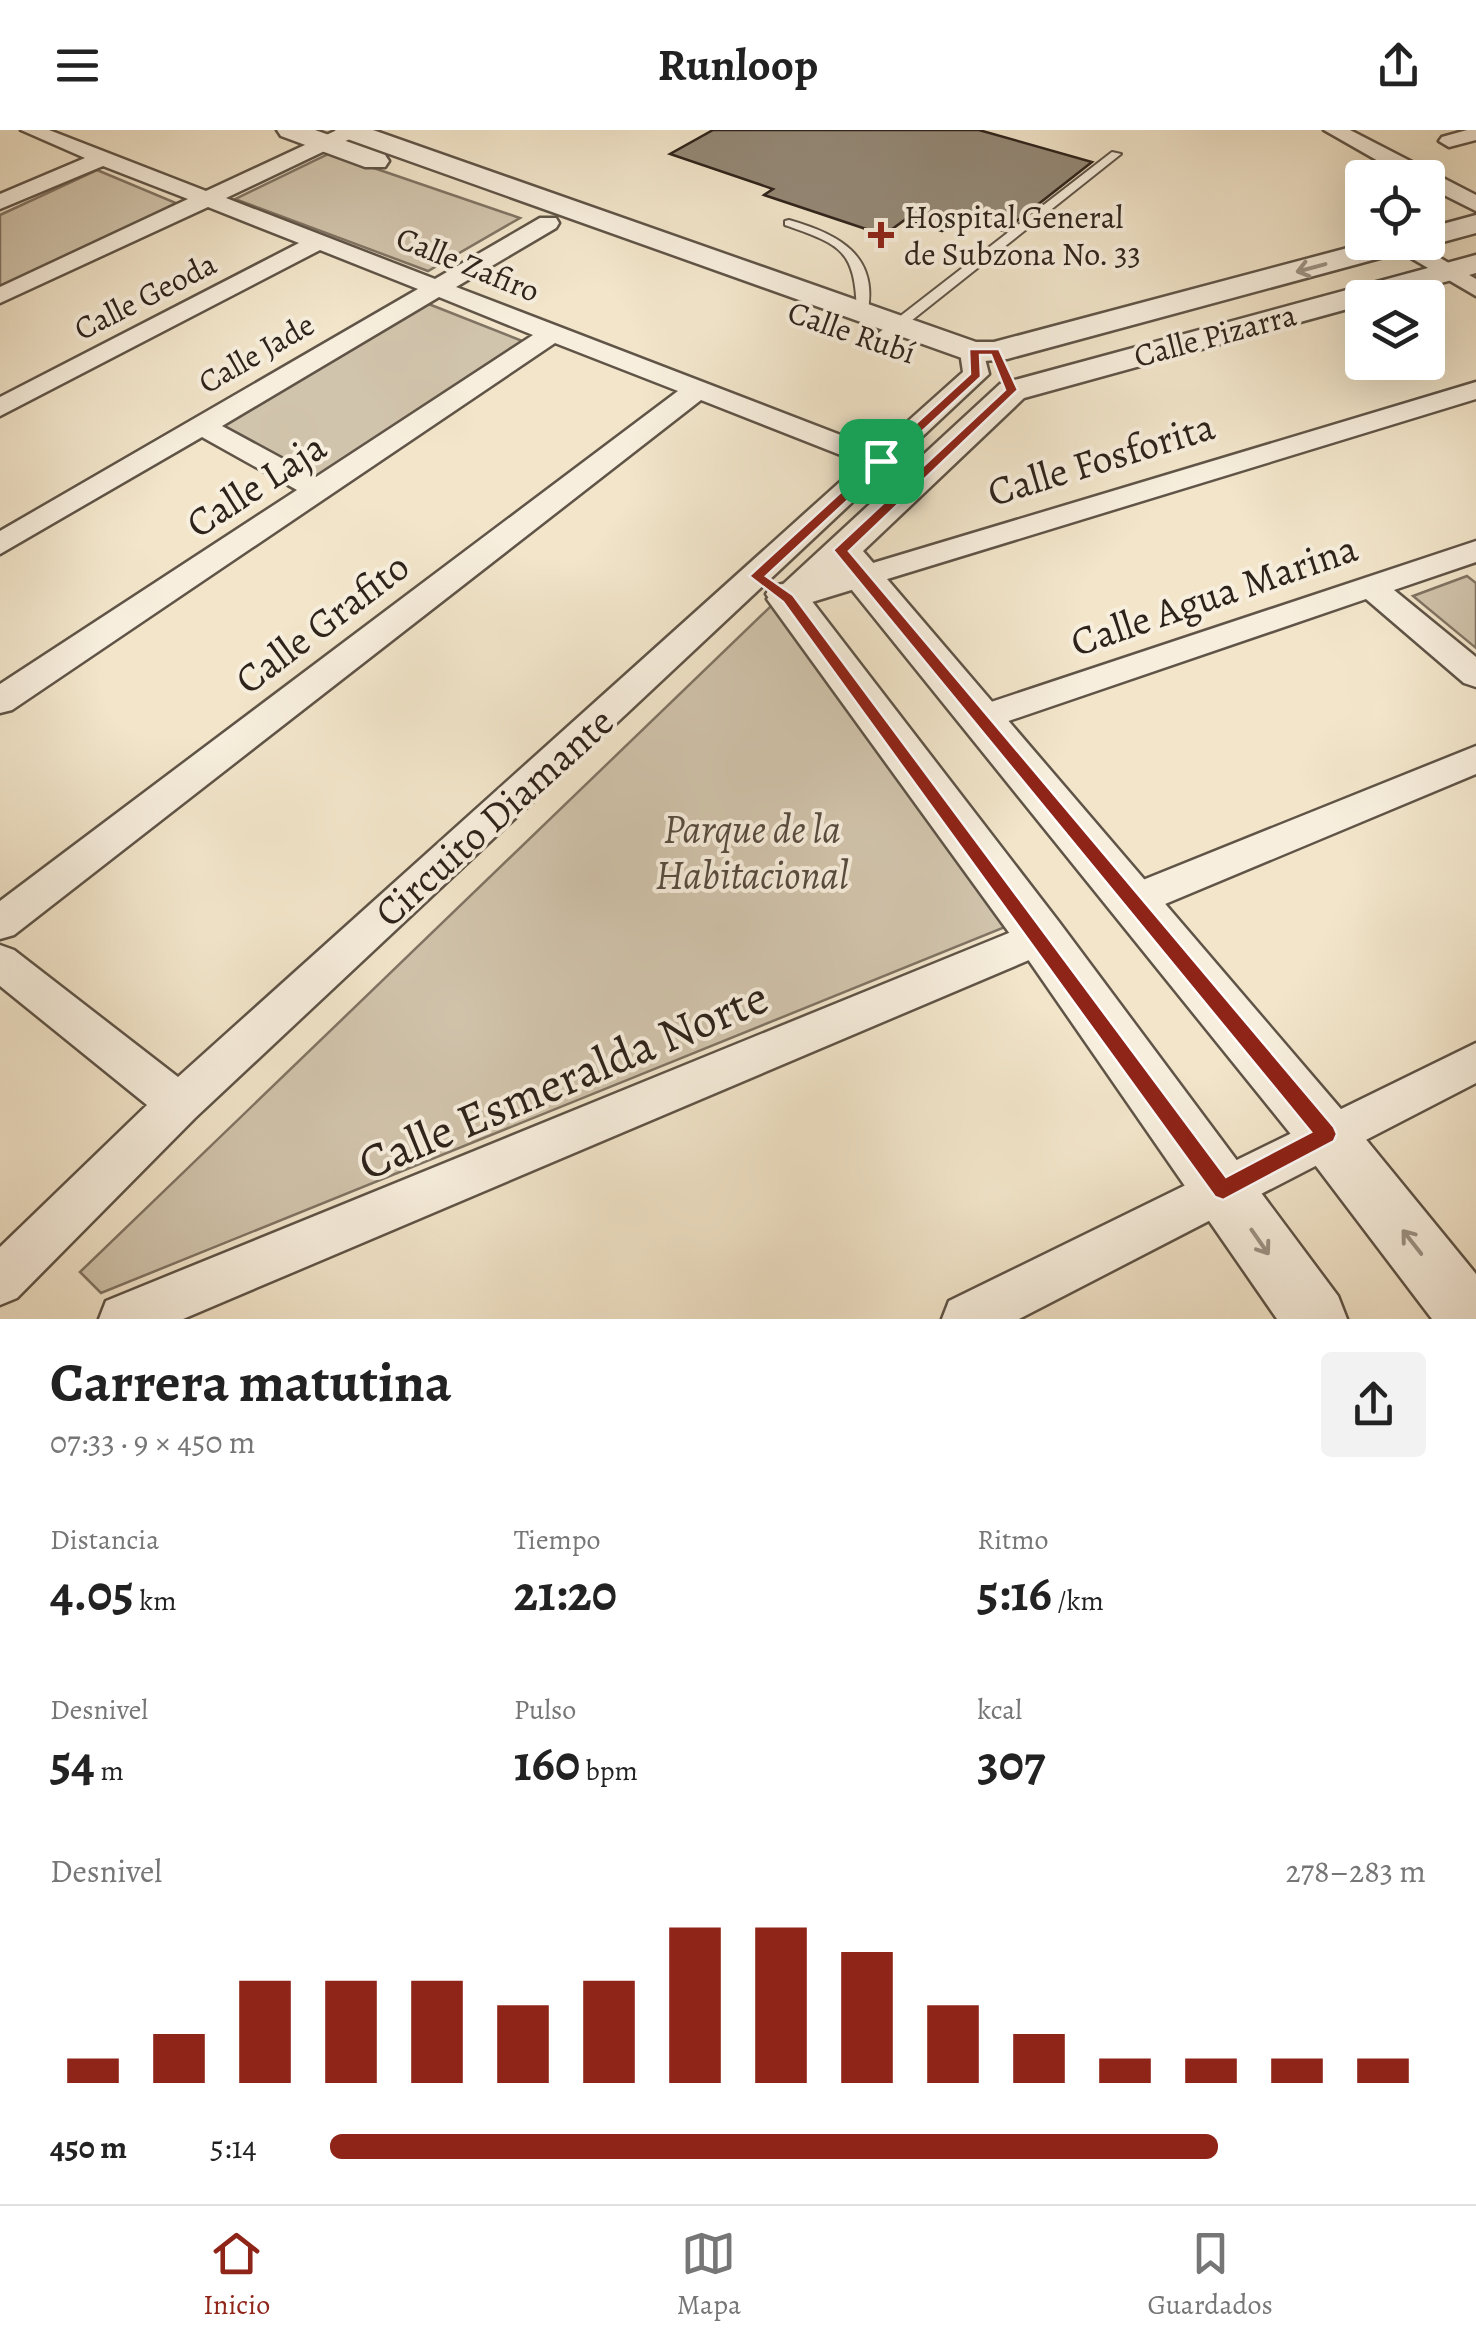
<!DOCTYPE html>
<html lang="es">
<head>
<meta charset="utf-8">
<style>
  :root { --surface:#fff; --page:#f2f2f2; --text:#222; --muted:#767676; --line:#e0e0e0; --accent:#8f2418 }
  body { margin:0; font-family:Alegreya,serif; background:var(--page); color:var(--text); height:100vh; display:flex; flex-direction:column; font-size:38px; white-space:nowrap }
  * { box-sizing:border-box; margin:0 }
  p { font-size:32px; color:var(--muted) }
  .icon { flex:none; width:55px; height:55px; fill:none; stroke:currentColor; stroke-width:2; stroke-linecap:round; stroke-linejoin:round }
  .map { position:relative; height:1189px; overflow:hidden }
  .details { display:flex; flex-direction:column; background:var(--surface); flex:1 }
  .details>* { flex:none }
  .tools { position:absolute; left:1345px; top:30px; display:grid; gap:20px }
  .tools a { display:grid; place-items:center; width:100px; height:100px; border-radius:10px; background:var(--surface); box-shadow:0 10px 40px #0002; font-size:50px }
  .pin { position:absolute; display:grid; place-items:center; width:85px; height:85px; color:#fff; margin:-42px; border-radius:20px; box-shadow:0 5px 15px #0006 }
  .round { display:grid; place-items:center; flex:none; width:105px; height:105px; border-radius:10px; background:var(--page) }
  .headline { display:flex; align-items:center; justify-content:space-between; height:170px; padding:0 50px }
  h1 { font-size:55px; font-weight:700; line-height:75px }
  .metrics { display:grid; grid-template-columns:repeat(3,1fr); gap:15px; height:170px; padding:10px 50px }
  .metrics div { display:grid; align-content:center }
  .metrics b { font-size:50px; font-weight:700 }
  .metrics small { font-size:28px; font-weight:400 }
  .metrics p { font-size:28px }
  .chart { height:280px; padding:20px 50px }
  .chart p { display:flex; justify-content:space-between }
  .chart svg { width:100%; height:180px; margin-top:10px; stroke:var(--accent); stroke-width:6 }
  ul { padding:0 50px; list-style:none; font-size:32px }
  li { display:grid; grid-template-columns:160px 120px 1fr; align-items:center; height:75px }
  li i { height:25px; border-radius:12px; background:var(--accent) }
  header { display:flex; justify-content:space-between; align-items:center; height:130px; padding:0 50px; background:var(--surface); font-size:45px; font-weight:700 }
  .tabs { display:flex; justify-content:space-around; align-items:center; height:140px; border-top:2px solid var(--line); background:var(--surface); font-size:28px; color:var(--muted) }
  .tabs a { display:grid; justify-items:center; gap:5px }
  .tabs .current { color:var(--accent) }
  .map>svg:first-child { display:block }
  .green { fill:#d1c4ac; stroke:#807464; stroke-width:2.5 }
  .building { fill:#948876; stroke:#2e231b; stroke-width:2.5 }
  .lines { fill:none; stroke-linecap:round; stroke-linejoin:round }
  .service-casing { stroke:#5f5447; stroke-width:4 }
  .minor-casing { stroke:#5f5447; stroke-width:5 }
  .tertiary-casing { stroke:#5f5447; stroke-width:5 }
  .service { fill:#f7eedd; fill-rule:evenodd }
  .minor { fill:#f7eedd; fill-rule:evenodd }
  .tertiary { fill:#f7eedd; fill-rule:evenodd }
  .oneway { stroke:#9d9386 }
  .route { fill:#8f2418; stroke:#fff; stroke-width:2.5; fill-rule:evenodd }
  .poi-dot { fill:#8f2418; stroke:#f7eedd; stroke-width:4 }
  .labels { text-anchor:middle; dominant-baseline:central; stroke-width:8; stroke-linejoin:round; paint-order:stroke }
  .far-poi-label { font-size:32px; fill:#2e231b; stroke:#f7eedd; text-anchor:start }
  .far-street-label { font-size:32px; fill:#2e231b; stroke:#f7eedd }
  .street-label { font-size:40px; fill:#2e231b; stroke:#f7eedd }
  .park-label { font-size:40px; font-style:italic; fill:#574b3f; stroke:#f7eedd }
  .near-street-label { font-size:48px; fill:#2e231b; stroke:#f7eedd }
</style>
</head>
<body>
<header><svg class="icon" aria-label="menu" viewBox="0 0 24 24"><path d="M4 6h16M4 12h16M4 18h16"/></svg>Runloop<svg class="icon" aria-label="share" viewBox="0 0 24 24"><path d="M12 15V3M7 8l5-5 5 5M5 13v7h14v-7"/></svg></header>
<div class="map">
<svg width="1476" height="1189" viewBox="0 0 1476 1189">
  <rect width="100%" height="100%" fill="#f2e5ca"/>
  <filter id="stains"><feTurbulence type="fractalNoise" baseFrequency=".002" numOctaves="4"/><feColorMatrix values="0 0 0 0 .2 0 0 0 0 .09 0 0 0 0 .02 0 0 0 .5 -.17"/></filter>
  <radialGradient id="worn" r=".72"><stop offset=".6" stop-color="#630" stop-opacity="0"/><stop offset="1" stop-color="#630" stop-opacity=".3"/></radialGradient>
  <path class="green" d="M 330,23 L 520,88 L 428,141 L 235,69 Z
    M 97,40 L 176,73 L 0,160 L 0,85 Z
    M 421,171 L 525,212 L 313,350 L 214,299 Z
    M 1467,446 L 1476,453 L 1476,518 L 1413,466 Z
    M 770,477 L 780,477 L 1010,795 L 101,1163 L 80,1142 Z"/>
  <path class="building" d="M 713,0 L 979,0 L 1092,32 L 1004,101 L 961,88 L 942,101 L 906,89 L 884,105 L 764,65 L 773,59 L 670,24 Z"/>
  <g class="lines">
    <defs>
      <path id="service" d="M 1112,22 L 1121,24 L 882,214 L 872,214 L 872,208 Z
        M 789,90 C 838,104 880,125 867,185 L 857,182 C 855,119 841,115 785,95 L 785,91 Z"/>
      <path id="minor" d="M 21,0 L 49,0 L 206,61 L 337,0 L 361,0 L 358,5 L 226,68 L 435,149 L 540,88 L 556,88 L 559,93 L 556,98 L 456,157 L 877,319 L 963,242 L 960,222 L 964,217 L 982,217 L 989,244 L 195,988 L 17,1168 L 0,1175 L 0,1117 L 147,975 L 0,856 L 0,815 L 14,820 L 178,947 L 861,333 L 701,270 L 14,805 L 0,809 L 0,771 L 678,261 L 555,213 L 12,580 L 0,583 L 0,554 L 297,360 L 202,307 L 0,424 L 0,401 L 418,159 L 320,120 L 0,286 L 0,267 L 299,113 L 208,77 L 0,173 L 0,157 L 188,69 L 103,36 L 0,79 L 0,64 L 85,28 ZM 439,167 L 533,205 L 316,347 L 222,296 Z
        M 1324,0 L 1350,0 L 1476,65 L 1476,81 L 1428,57 L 1428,48 L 1408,48 Z
        M 1467,0 L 1476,0 L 1476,10 L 1449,17 L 1439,11 L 1442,7 Z
        M 1413,112 L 1476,149 L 1476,166 L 1387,114 Z
        M 1476,252 L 1476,269 L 799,476 C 784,481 775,478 766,464 L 771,457 L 782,454 L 793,457 Z
        M 1476,411 L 1476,432 L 1394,460 L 1476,527 L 1476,557 L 1464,553 L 1366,469 L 979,601 L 967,598 L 962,589 L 967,580 Z
        M 1476,616 L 1476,644 L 1146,782 L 1132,787 L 1118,782 L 1112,771 L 1118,760 Z
        M 1041,790 L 1055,795 L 1061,807 L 1055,819 L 183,1189 L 99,1189 L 106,1171 Z
        M 1476,913 L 1476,953 L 1019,1189 L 942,1189 L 949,1171 Z"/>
      <path id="tertiary" d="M 277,0 L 315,0 L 385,25 L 389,31 L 385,37 L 365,37 L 281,6 Z
        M 335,0 L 373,0 L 976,212 L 994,212 L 1370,112 L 1428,112 L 1428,98 L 1476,85 L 1476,103 L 1428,116 L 1420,114 L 1417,118 L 1007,229 L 973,232 L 339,6 Z
        M 1476,125 L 1476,143 L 1389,168 L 1362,168 L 1362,175 L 1024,268 L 863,421 L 1346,985 L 1476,1144 L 1476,1189 L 1432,1189 L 1306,1023 L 839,444 L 811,470 L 1059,792 L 1338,1166 L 1347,1189 L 1277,1189 L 1023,822 L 767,469 L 1000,254 Z"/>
    </defs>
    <use href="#service" class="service-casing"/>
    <use href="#minor" class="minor-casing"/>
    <use href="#tertiary" class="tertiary-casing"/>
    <use href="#service" class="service"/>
    <use href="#minor" class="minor"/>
    <use href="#tertiary" class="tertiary"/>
  </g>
  <defs><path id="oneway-shaft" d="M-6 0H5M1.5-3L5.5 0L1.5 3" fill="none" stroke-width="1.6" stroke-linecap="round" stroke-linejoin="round" transform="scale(2.5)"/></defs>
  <g class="oneway">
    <use href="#oneway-shaft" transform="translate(1311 138) rotate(165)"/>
    <use href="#oneway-shaft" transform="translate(1260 1112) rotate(55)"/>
    <use href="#oneway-shaft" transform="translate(1412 1112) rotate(-128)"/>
  </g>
  <path class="route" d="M 969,219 L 999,219 L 1018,260 L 849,421 L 1334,997 L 1337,1004 L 1334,1011 L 1223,1070 L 1215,1067 L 783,472 L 749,446 L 970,244 ZM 980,225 L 991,225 L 1005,260 L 833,420 L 1311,1002 L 1226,1047 L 793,465 L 766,446 L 981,247 Z"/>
  <path class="poi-dot" d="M876 90h10v10h10v10h-10v10h-10v-10h-10v-10h10z"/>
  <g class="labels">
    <g class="far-poi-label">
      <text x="904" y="87">Hospital General<tspan x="904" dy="37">de Subzona No. 33</tspan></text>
    </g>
    <g class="far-street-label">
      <text transform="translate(468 134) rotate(22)">Calle Zafiro</text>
      <text transform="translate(145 166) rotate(-27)">Calle Geoda</text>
      <text transform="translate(852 202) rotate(19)">Calle Rubí</text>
      <text transform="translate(1215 205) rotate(-15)">Calle Pizarra</text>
      <text transform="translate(256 223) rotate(-30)">Calle Jade</text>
    </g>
    <g class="street-label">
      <text transform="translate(1101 329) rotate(-17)">Calle Fosforita</text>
      <text transform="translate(256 355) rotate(-33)">Calle Laja</text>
      <text transform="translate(1214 465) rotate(-19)">Calle Agua Marina</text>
      <text transform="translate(322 493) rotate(-37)">Calle Grafito</text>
      <text transform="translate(494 687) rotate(-42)">Circuito Diamante</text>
    </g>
    <g class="park-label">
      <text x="752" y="699">Parque de la<tspan x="752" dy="46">Habitacional</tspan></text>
    </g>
    <g class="near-street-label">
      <text transform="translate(563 950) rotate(-23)">Calle Esmeralda Norte</text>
    </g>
  </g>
  <rect width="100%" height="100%" filter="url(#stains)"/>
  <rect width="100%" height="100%" fill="url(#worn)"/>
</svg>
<div class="tools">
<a><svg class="icon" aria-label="locate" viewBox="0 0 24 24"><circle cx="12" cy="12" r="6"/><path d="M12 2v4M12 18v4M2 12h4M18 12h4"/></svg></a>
<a><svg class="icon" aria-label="layers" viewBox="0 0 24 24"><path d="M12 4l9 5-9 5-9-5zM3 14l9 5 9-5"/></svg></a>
</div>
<div class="pin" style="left:881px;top:331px;background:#1e9e55"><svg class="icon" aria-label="arrive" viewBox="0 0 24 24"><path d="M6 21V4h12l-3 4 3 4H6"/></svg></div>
</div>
<section class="details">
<div class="headline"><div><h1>Carrera matutina</h1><p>07:33 · 9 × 450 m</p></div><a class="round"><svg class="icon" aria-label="share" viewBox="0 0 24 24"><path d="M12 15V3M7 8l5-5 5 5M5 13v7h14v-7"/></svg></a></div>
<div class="metrics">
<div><p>Distancia</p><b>4.05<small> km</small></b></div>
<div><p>Tiempo</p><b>21:20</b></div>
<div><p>Ritmo</p><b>5:16<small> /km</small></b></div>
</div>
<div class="metrics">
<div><p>Desnivel</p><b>54<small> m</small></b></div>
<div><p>Pulso</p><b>160<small> bpm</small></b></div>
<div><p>kcal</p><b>307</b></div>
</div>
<div class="chart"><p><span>Desnivel</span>278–283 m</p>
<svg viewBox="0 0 160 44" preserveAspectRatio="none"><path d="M5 44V38M15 44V32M25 44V19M35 44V19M45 44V19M55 44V25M65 44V19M75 44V6M85 44V6M95 44V12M105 44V25M115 44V32M125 44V38M135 44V38M145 44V38M155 44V38"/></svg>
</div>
<ul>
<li><b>450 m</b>5:14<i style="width:81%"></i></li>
</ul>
</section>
<nav class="tabs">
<a class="current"><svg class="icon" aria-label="home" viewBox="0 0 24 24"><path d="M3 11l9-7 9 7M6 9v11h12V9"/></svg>Inicio</a>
<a><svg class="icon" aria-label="map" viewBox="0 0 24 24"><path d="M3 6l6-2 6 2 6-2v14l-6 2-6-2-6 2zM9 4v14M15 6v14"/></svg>Mapa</a>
<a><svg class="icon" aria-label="saved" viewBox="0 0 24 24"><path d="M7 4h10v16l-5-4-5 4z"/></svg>Guardados</a>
</nav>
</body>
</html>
